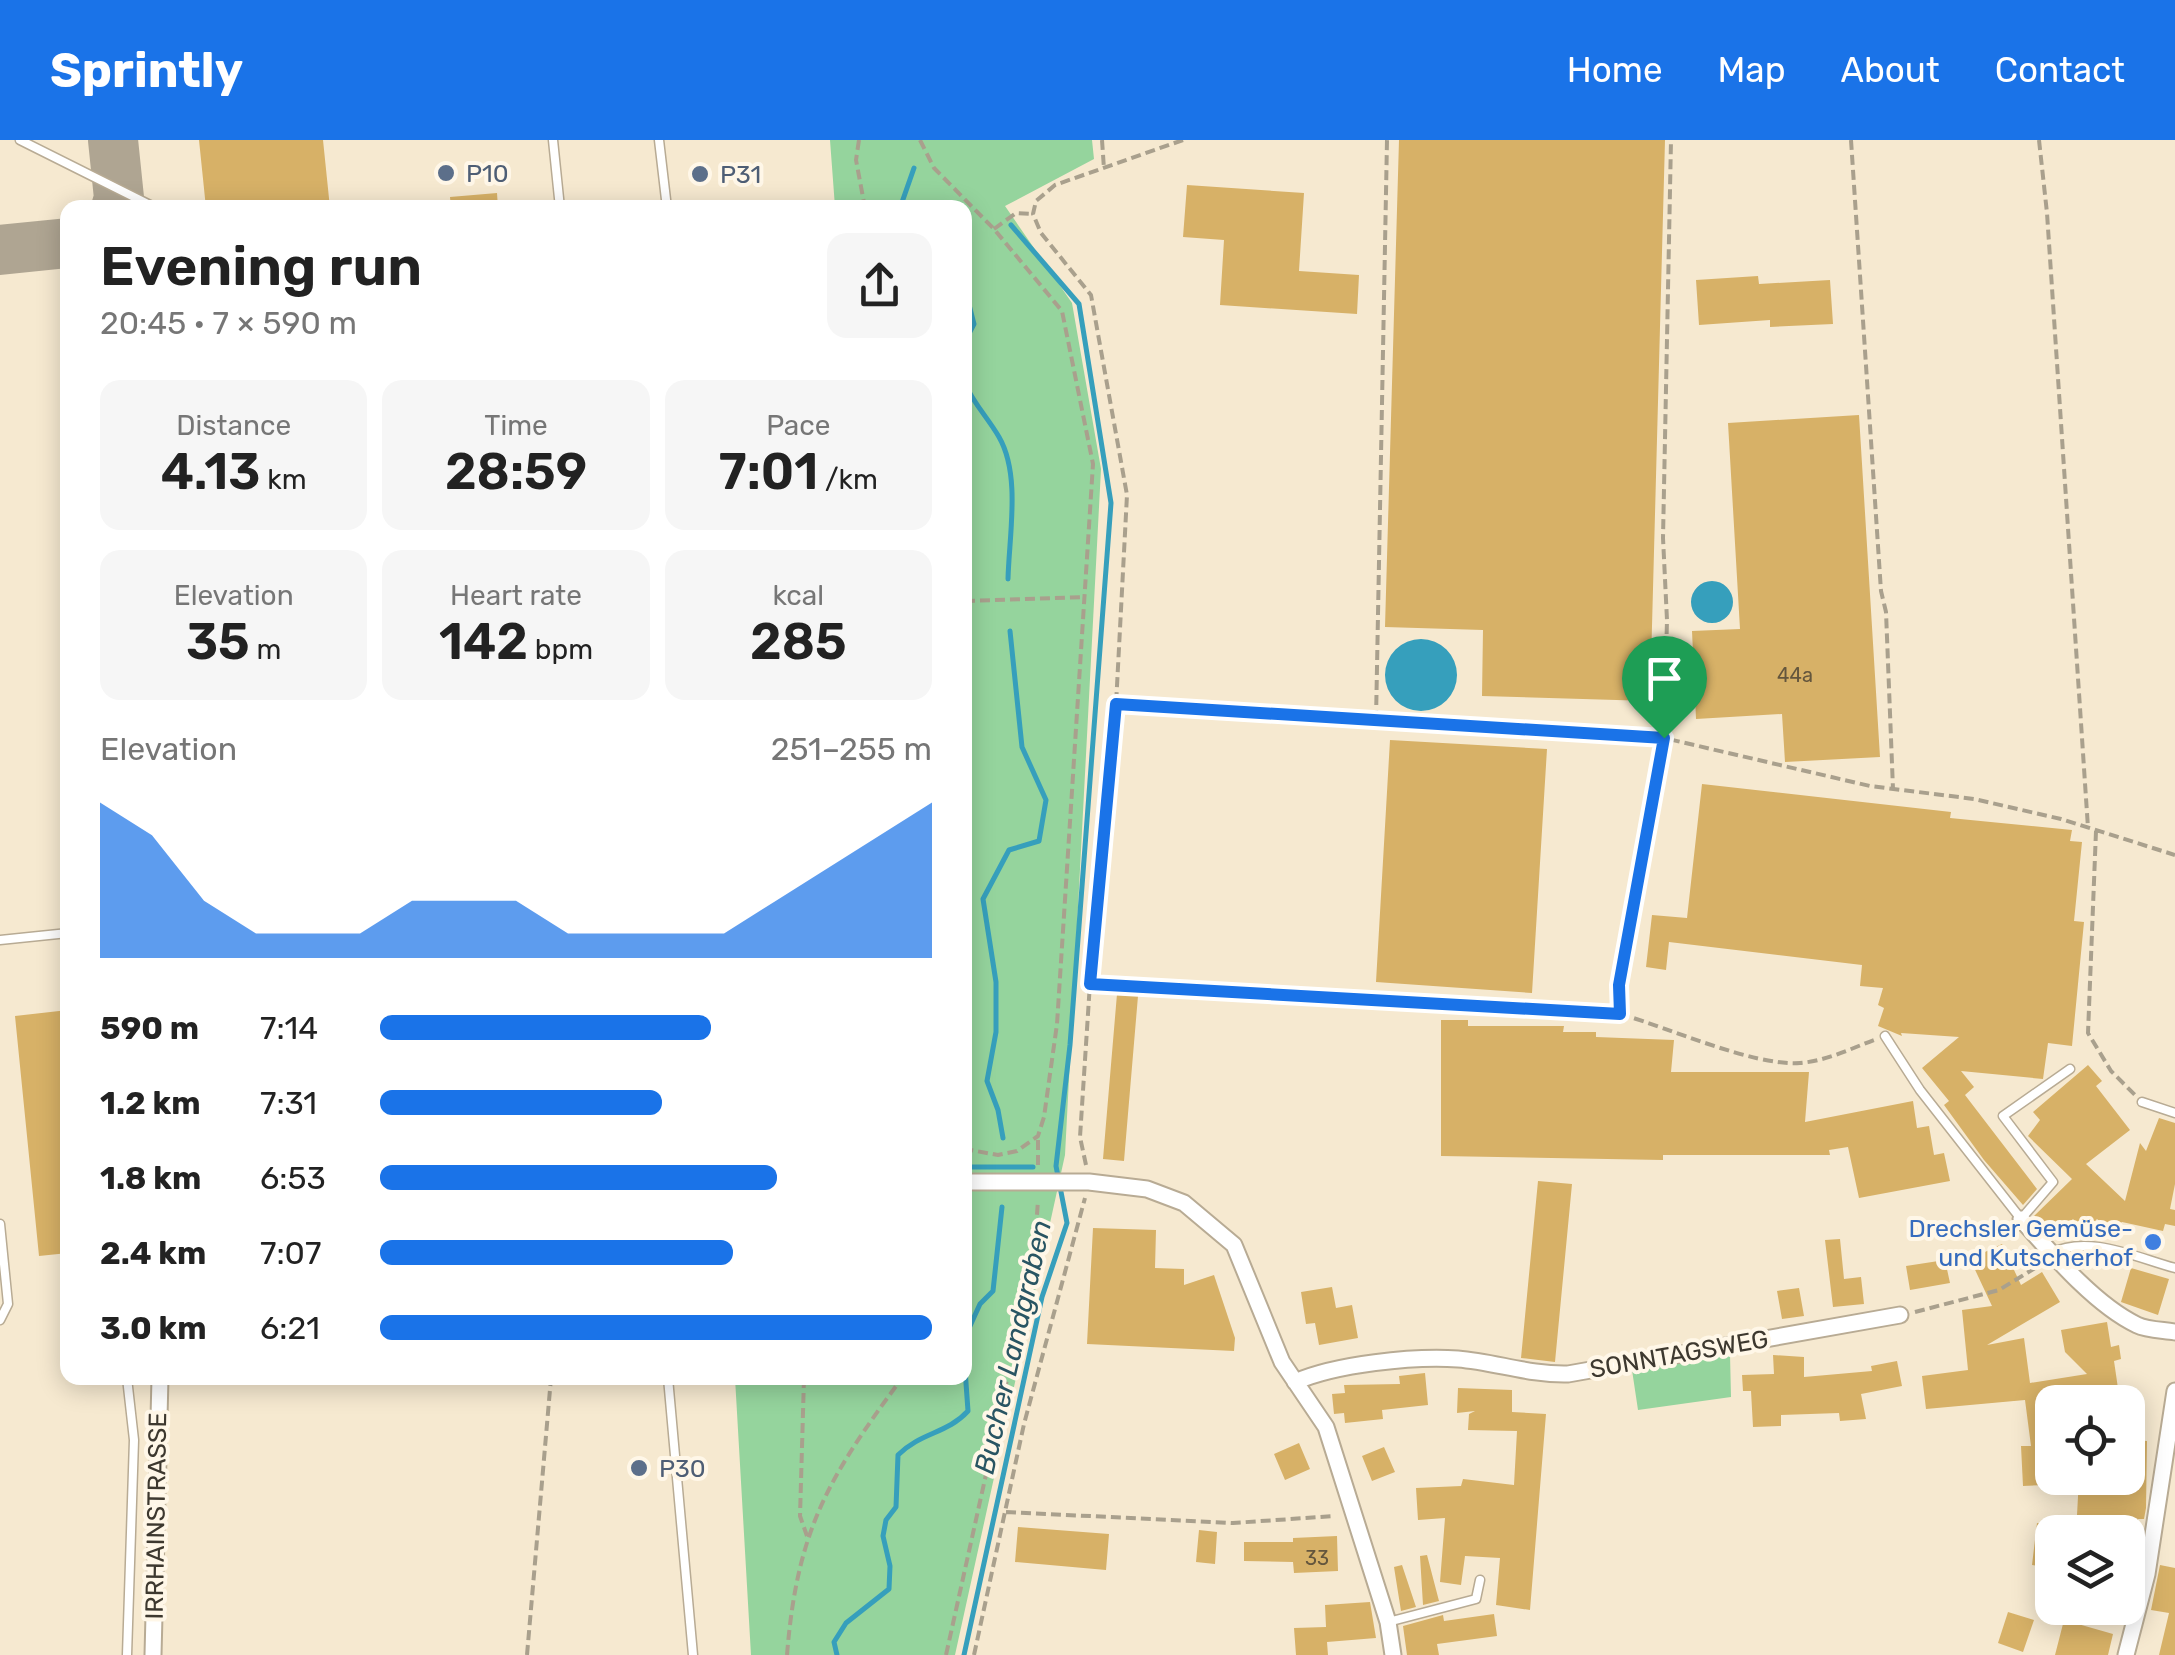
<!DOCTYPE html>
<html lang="en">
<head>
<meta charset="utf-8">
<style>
  :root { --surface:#fff; --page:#f6f6f6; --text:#222; --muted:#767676; --accent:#1a73e8 }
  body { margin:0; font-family:Rubik,sans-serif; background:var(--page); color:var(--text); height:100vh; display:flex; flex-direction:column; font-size:38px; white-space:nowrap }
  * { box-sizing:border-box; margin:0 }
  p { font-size:32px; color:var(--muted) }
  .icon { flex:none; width:55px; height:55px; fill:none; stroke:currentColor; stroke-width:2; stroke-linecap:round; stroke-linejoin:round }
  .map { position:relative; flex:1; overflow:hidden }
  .sheet { position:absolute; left:60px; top:60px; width:912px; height:1185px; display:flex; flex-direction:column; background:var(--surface); border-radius:20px; box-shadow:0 5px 25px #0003 }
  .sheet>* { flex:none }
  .fabs { position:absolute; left:2035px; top:1245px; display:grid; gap:20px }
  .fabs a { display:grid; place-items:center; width:110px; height:110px; border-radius:20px; background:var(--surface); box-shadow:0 5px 25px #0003; font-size:50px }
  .pin { position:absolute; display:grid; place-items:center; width:85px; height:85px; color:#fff; margin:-102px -42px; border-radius:50% 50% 50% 0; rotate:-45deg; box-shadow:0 0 10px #0007 }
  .pin .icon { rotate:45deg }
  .round { display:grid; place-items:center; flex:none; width:105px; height:105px; border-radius:20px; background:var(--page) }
  .summary { display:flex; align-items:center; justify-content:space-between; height:170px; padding:0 40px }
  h1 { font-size:55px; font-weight:600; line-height:75px }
  .metrics { display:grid; grid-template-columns:repeat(3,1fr); gap:15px; height:170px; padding:10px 40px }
  .metrics div { display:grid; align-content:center; border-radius:20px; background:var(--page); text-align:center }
  .metrics b { font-size:50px; font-weight:600 }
  .metrics small { font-size:28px; font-weight:400 }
  .metrics p { font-size:28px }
  .chart { height:280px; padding:20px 40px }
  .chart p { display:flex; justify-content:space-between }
  .chart svg { width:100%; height:180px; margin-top:10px; fill:var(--accent); opacity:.7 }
  ul { padding:0 40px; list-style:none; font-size:32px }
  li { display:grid; grid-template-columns:160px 120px 1fr; align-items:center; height:75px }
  li i { height:25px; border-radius:12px; background:var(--accent) }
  header { display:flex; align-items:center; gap:60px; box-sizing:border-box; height:140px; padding:0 50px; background:var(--accent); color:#fff }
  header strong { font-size:48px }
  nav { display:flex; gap:55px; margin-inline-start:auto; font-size:35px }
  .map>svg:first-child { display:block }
  .green { fill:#95d49d }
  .water { fill:#369fbc }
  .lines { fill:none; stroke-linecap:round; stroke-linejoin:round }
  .stream { stroke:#369fbc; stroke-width:5 }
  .taxiway { stroke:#afa592; stroke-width:50 }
  .building { fill:#d7b167 }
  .service-casing { stroke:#b8ab94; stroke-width:11 }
  .minor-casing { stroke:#b8ab94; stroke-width:19 }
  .path { stroke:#a9a08d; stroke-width:4; stroke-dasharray:10 5; stroke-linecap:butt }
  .service { stroke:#fff; stroke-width:8 }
  .minor { stroke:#fff; stroke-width:15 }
  .route-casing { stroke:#fff; stroke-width:20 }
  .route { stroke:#1a73e8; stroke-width:12 }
  .service-dot { fill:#5c6f8a; stroke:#fff7e8; stroke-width:4 }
  .shop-dot { fill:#3f7fe0; stroke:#fff7e8; stroke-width:4 }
  .labels { text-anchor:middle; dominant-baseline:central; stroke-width:8; stroke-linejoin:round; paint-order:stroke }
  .number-label { font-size:20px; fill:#64563d }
  .service-label { font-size:25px; fill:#4e5e75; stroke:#fff7e8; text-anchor:start }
  .shop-label { font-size:25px; fill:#366cbe; stroke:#fff7e8; text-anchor:end }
  .street-label { font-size:25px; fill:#3d382f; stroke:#fff7e8 }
  .water-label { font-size:28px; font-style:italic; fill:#295563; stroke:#fff7e8 }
</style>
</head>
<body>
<header>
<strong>Sprintly</strong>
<nav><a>Home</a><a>Map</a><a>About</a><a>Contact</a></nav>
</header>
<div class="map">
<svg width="2175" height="1515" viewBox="0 0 2175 1515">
  <rect width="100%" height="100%" fill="#f6e9d0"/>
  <path class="green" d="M 830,0 L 1092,0 L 1094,19 L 1005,66 L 1072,163 L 1101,329 L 1065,1015 L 955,1515 L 751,1515 L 735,1238 L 965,1238 L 965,68 L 835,67 Z
    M 1730,1214 L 1731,1257 L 1638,1270 L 1632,1230 Z"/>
  <path class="water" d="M1691 462a21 21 0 1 1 42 0a21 21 0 1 1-42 0Z
    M1385 535a36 36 0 1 1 72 0a36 36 0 1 1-72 0Z"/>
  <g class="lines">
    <path class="stream" d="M 900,68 L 914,28
      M 965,149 L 974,184 L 965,201
      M 965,244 C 974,264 988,278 999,297 C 1021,335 1009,396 1008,439
      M 1003,998 L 998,970 L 987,941 L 996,892 L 996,842 L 983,759 L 1009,710 L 1039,701 L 1046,660 L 1022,607 L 1010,491
      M 965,1027 L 1033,1027
      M 965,1197 L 980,1164 L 993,1151 L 1002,1067
      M 837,1515 L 834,1502 L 846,1483 L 889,1449 L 890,1426 L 883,1396 L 886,1380 L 896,1367 L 898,1315 C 921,1292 947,1294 968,1271 L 965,1229
      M 964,1515 L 1042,1157 L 1067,1083 L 1056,1026 L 1070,905 L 1111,363 L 1079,164 L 1011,85"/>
    <path class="taxiway" d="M 113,0 L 119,58 L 116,68
      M 0,110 L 68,103"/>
  </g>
  <path class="building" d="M 199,0 L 323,0 L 330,68 L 206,68 Z
    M 1399,0 L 1665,0 L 1650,561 L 1482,556 L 1483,490 L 1385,487 Z
    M 1187,45 L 1304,53 L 1299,131 L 1359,135 L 1357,174 L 1220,165 L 1224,100 L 1183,97 Z
    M 497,53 L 498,68 L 451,68 L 450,57 Z
    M 1758,136 L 1759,144 L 1830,140 L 1833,184 L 1770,187 L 1770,180 L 1699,185 L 1696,140 Z
    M 1859,275 L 1880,617 L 1785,622 L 1782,574 L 1696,579 L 1692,491 L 1740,489 L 1728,283 Z
    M 1390,600 L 1547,609 L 1532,853 L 1376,842 Z
    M 1702,644 L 1951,672 L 1950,678 L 2072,690 L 2070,701 L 2082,702 L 2074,781 L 2084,782 L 2072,906 L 2048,903 L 2043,939 L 1961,931 L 1974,947 L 1965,955 L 2037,1049 L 2023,1065 L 1984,1020 L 1944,965 L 1949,961 L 1922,928 L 1959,897 L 1901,893 L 1902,896 L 1878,886 L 1884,868 L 1878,865 L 1883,848 L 1860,846 L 1862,825 L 1669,802 L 1666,830 L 1646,827 L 1652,775 L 1687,778 Z
    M 1117,854 L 1138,856 L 1124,1021 L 1103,1019 Z
    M 68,870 L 68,1113 L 39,1116 L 15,876 Z
    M 1441,880 L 1468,880 L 1468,886 L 1564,886 L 1563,892 L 1596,892 L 1596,897 L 1674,900 L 1671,932 L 1809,932 L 1805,982 L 1913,961 L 1917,988 L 1929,986 L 1934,1015 L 1944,1013 L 1950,1041 L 1859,1058 L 1848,1007 L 1829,1010 L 1830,1015 L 1663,1015 L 1663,1020 L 1441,1016 Z
    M 2088,925 L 2102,941 L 2096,946 L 2130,990 L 2086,1024 L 2125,1061 L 2140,1003 L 2146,1011 L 2159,978 L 2175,983 L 2175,1044 L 2170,1069 L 2175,1070 L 2175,1086 L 2165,1084 L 2163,1091 L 2122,1082 L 2111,1091 L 2097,1079 L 2085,1092 L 2073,1079 L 2055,1097 L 2034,1076 L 2072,1039 L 2028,996 L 2040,980 L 2033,972 Z
    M 1538,1041 L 1572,1044 L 1555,1222 L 1521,1218 Z
    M 1093,1088 L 1156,1090 L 1155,1128 L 1184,1129 L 1184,1145 L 1214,1135 L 1235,1198 L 1234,1211 L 1087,1204 Z
    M 1840,1099 L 1844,1139 L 1861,1137 L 1864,1164 L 1833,1167 L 1825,1100 Z
    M 2002,1104 L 2021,1145 L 2042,1132 L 2060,1162 L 1987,1205 L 2024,1198 L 2030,1243 L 2087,1234 L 2065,1212 L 2061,1190 L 2107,1182 L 2111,1207 L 2119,1205 L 2121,1219 L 2114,1221 L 2120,1262 L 2052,1262 L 2052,1292 L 2043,1293 L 2045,1345 L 2023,1346 L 2021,1306 L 2031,1306 L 2025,1260 L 1926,1269 L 1922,1236 L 1968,1230 L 1962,1170 L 1992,1166 L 1970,1119 Z
    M 1945,1120 L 1950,1143 L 1910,1150 L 1906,1126 Z
    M 2131,1128 L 2169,1139 L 2158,1175 L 2121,1162 Z
    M 1332,1147 L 1336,1168 L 1352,1165 L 1358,1198 L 1319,1205 L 1315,1183 L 1306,1184 L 1301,1152 Z
    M 1799,1148 L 1804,1176 L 1782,1179 L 1777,1151 Z
    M 1773,1215 L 1804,1217 L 1804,1237 L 1872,1231 L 1871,1226 L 1897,1221 L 1902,1246 L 1861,1254 L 1866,1279 L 1840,1281 L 1839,1273 L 1781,1275 L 1781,1286 L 1753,1287 L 1751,1251 L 1743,1251 L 1742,1235 L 1774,1234 Z
    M 1425,1233 L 1428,1265 L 1382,1270 L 1383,1279 L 1345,1283 L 1344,1273 L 1334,1274 L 1332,1254 L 1345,1253 L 1344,1245 L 1400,1244 L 1399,1236 Z
    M 1458,1248 L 1512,1250 L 1512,1272 L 1546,1274 L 1530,1470 L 1496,1465 L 1500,1418 L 1465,1416 L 1461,1445 L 1440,1442 L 1445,1378 L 1418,1380 L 1416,1348 L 1461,1346 L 1463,1339 L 1514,1345 L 1517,1291 L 1468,1290 L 1469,1274 L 1475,1271 L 1457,1273 Z
    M 2128,1300 L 2147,1301 L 2146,1368 L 2144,1379 L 2138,1379 L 2137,1392 L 2116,1392 L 2117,1378 L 2077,1375 L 2079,1338 L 2128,1339 Z
    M 1299,1303 L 1310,1329 L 1285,1340 L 1274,1314 Z
    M 1384,1307 L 1395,1332 L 1372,1341 L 1362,1316 Z
    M 2037,1383 L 2052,1385 L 2052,1428 L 2032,1425 Z
    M 1018,1387 L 1109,1394 L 1106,1430 L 1015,1422 Z
    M 1199,1390 L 1217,1392 L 1215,1424 L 1196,1422 Z
    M 1337,1396 L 1338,1431 L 1294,1433 L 1293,1422 L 1244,1421 L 1244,1402 L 1293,1402 L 1293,1398 Z
    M 1427,1415 L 1439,1461 L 1423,1465 L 1420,1416 Z
    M 1402,1425 L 1416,1467 L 1401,1471 L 1394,1427 Z
    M 2160,1425 L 2175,1428 L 2175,1515 L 2159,1515 L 2169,1473 L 2151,1470 Z
    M 1370,1462 L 1376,1498 L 1327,1502 L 1328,1515 L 1296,1515 L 1294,1488 L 1326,1487 L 1325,1465 Z
    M 2008,1472 L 2034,1480 L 2023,1512 L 1998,1503 Z
    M 1494,1474 L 1497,1496 L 1437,1504 L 1439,1515 L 1407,1515 L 1403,1486 L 1443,1475 L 1444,1481 Z
    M 2064,1480 L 2113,1494 L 2108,1515 L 2055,1515 Z"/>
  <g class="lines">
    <defs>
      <path id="service" d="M 20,0 L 156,68
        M 553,0 L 560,68
        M 659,0 L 667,68
        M 0,800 L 68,793
        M 1885,896 L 1920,950 L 2021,1079 L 2053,1042 L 2003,976 L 2070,929
        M 2142,962 L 2175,973
        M 0,1084 L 8,1164 L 0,1180
        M 2051,1113 C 2089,1094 2137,1118 2175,1128
        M 127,1238 L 134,1300 L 127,1515
        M 668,1238 L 693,1515
        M 1388,1482 L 1476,1459 L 1480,1440"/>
      <path id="minor" d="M 965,1042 L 1089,1042 L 1147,1049 L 1184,1063 L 1234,1105 L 1282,1222 L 1326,1287 L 1388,1482 L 1393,1515
        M 2021,1079 C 2052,1114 2095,1165 2137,1185 C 2147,1190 2163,1190 2175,1192
        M 1295,1242 C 1336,1224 1413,1216 1458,1219 C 1495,1222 1530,1235 1568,1234 L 1900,1175
        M 153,1515 L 160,1238
        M 2126,1515 L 2147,1434 L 2175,1251"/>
    </defs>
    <use href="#service" class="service-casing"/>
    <use href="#minor" class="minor-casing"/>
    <path class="path" d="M 859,0 L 856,20 L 865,68
      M 920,0 L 934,28 L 994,89 L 1062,171 L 1093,324 L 1057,884 L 1044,977 L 1038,996 L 1017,1011 L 998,1015 L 965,1009
      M 1102,0 L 1104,29
      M 1851,0 L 1881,451 L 1886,472 L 1893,649
      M 2039,0 L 2047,73 L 2088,688
      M 994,89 L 1016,73 L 1033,74
      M 965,461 L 1085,457
      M 1116,565 L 1664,598 L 1870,646 L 1974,659 L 2061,679 L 2175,715
      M 1376,580 L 1387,0
      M 2096,691 L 2088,893 L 2111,931 L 2135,955
      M 1090,843 L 1620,874 L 1619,845 L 1664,598 L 1667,480 L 1663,398 L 1671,0
      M 1620,874 C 1670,888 1752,926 1800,923 C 1826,921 1850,909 1874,900
      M 1038,1025 L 1038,996
      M 1086,1025 L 1080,997 L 1090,843 L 1116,565 L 1127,355 L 1091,155 L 1041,93 L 1033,74 L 1036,61 L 1055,45 L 1183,0
      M 1915,1172 L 1999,1150 L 2040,1125
      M 804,1238 L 800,1376 L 807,1396
      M 1006,1372 L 1233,1383 L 1335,1376
      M 527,1515 L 551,1238
      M 787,1515 C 797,1389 829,1337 902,1238
      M 946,1515 L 1034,1118 L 1038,1060
      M 974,1515 L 1024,1284 L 1085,1058"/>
    <use href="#service" class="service"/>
    <use href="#minor" class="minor"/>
  </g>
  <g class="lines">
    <defs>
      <path id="route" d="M 1116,564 L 1664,598 L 1619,845 L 1620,874 L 1090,844 Z"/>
    </defs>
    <use href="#route" class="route-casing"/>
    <use href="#route" class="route"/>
  </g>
  <g class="service-dot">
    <circle cx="446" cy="33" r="10"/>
    <circle cx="700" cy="34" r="10"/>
    <circle cx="639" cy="1328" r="10"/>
  </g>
  <circle class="shop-dot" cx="2153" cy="1102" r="10"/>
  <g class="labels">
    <g class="number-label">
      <text x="1795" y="535">44a</text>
      <text x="1317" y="1418">33</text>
    </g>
    <g class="service-label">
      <text x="466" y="33">P10</text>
      <text x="720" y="34">P31</text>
      <text x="659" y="1328">P30</text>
    </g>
    <g class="shop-label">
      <text x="2133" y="1088">Drechsler Gemüse-<tspan x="2133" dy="29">und Kutscherhof</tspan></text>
    </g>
    <g class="street-label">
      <text transform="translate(1679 1214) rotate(-10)">SONNTAGSWEG</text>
      <text transform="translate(156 1376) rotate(-89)">IRRHAINSTRASSE</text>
    </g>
    <g class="water-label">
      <text transform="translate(1013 1207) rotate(-77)">Bucher Landgraben</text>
    </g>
  </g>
</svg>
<div class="fabs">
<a><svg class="icon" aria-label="locate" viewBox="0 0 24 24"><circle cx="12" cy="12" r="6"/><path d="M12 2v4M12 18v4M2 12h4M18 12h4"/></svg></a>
<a><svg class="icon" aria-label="layers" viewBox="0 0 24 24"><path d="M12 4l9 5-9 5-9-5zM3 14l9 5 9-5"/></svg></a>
</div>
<div class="pin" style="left:1664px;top:598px;background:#1e9e55"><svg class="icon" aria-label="arrive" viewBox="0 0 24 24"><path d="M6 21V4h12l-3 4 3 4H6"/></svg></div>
<section class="sheet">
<div class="summary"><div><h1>Evening run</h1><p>20:45 · 7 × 590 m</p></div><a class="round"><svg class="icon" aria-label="share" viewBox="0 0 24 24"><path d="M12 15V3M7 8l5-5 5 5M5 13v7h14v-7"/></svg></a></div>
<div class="metrics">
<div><p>Distance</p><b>4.13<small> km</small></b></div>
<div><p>Time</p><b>28:59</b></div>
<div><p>Pace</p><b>7:01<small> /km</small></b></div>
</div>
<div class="metrics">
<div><p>Elevation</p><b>35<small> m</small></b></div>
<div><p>Heart rate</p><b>142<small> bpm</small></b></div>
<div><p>kcal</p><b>285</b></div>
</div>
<div class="chart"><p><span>Elevation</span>251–255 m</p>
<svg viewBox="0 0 160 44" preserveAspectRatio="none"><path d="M0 44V6L10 14L20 30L30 38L40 38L50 38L60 30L70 30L80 30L90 38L100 38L110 38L120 38L130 30L140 22L150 14L160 6V44z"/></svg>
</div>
<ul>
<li><b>590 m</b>7:14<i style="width:60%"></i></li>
<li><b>1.2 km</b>7:31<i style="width:51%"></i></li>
<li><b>1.8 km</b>6:53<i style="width:72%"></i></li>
<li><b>2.4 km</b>7:07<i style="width:64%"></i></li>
<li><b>3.0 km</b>6:21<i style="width:100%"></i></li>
</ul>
</section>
</div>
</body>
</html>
